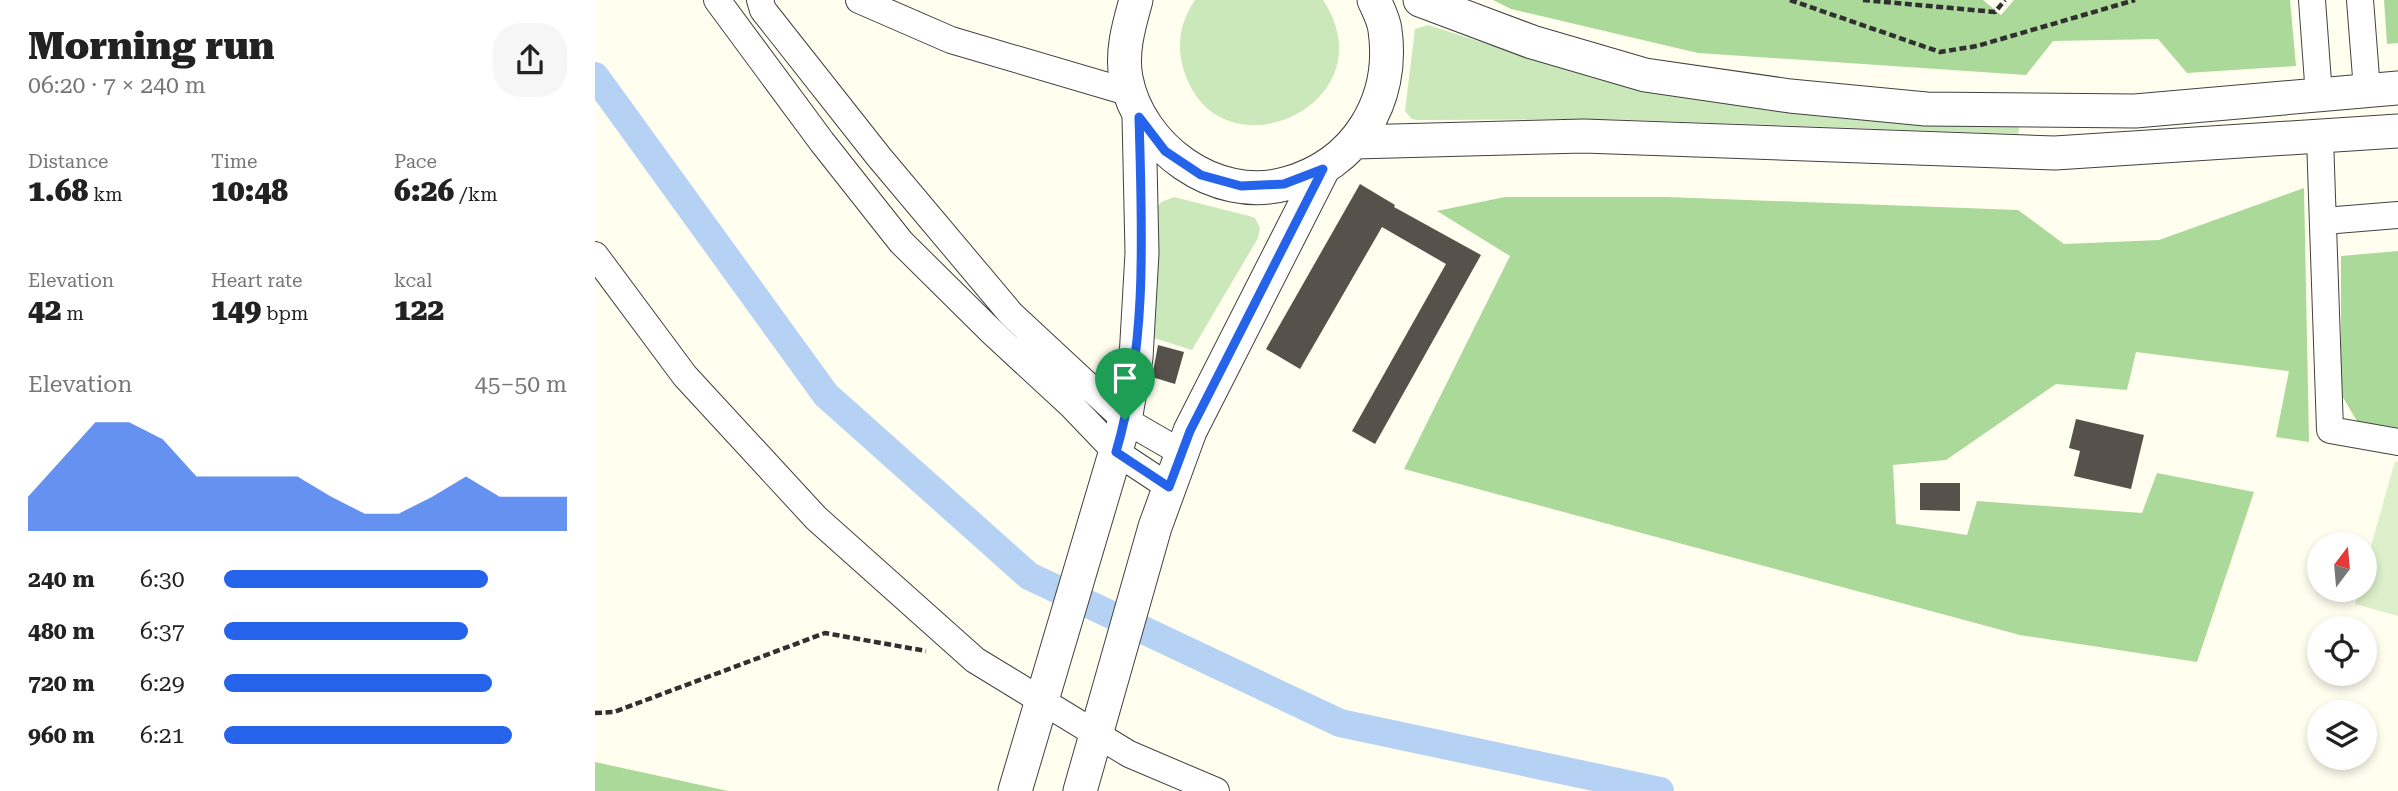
<!DOCTYPE html>
<html lang="en">
<head>
<meta charset="utf-8">
<style>
  :root { --surface:#fff; --page:#f6f6f6; --text:#222; --muted:#767676; --accent:#2563eb }
  body { margin:0; font-family:"Roboto Serif",serif; background:var(--page); color:var(--text); height:100vh; display:flex; flex-direction:column; font-size:26px; white-space:nowrap }
  * { box-sizing:border-box; margin:0 }
  p { font-size:23px; color:var(--muted) }
  .icon { flex:none; width:38px; height:38px; fill:none; stroke:currentColor; stroke-width:2; stroke-linecap:round; stroke-linejoin:round }
  .map { position:relative; flex:1; overflow:hidden }
  .drawer { display:flex; flex-direction:column; background:var(--surface); width:595px }
  .drawer>* { flex:none }
  .needle { width:46px; rotate:16deg }
  .tools { position:absolute; left:1712px; top:532px; display:grid; gap:14px }
  .tools a { display:grid; place-items:center; width:70px; height:70px; border-radius:50%; background:var(--surface); box-shadow:0 4px 10px #0003; font-size:35px }
  .pin { position:absolute; display:grid; place-items:center; width:60px; height:60px; color:#fff; margin:-72px -30px; border-radius:50% 50% 50% 0; rotate:-45deg; box-shadow:0 0 7px #0007 }
  .pin .icon { rotate:45deg }
  .round { display:grid; place-items:center; flex:none; width:74px; height:74px; border-radius:28px; background:var(--page) }
  .overview { display:flex; align-items:center; justify-content:space-between; height:119px; padding:0 28px }
  h1 { font-size:38px; font-weight:800; line-height:52px }
  .metrics { display:grid; grid-template-columns:repeat(3,1fr); gap:10px; height:119px; padding:7px 28px }
  .metrics div { display:grid; align-content:center }
  .metrics b { font-size:30px; font-weight:800 }
  .metrics small { font-size:19px; font-weight:400 }
  .metrics p { font-size:19px }
  .chart { height:196px; padding:14px 28px }
  .chart p { display:flex; justify-content:space-between }
  .chart svg { width:100%; height:126px; margin-top:7px; fill:var(--accent); opacity:.7 }
  ul { padding:0 28px; list-style:none; font-size:23px }
  li { display:grid; grid-template-columns:112px 84px 1fr; align-items:center; height:52px }
  li i { height:18px; border-radius:9px; background:var(--accent) }
  main { display:flex; flex:1; min-height:0 }
  .map>svg:first-child { display:block }
  .green { fill:#cae8ba }
  .forest { fill:#abd999 }
  .pitch { fill:#ddf0cb }
  .lines { fill:none; stroke-linecap:round; stroke-linejoin:round }
  .canal { stroke:#b5d2f5; stroke-width:28 }
  .building { fill:#56514b }
  .minor-casing { stroke:#414141; stroke-width:28 }
  .tertiary-casing { stroke:#414141; stroke-width:35 }
  .path { stroke:#303030; stroke-width:4.5; stroke-dasharray:7 3.5; stroke-linecap:butt }
  .minor { stroke:#fff; stroke-width:26 }
  .tertiary { stroke:#fff; stroke-width:33 }
  .route-casing { stroke:#fff; stroke-width:14 }
  .route { stroke:#2563eb; stroke-width:9 }
</style>
</head>
<body>
<main>
<section class="drawer">
<div class="overview"><div><h1>Morning run</h1><p>06:20 · 7 × 240 m</p></div><a class="round"><svg class="icon" aria-label="share" viewBox="0 0 24 24"><path d="M12 15V3M7 8l5-5 5 5M5 13v7h14v-7"/></svg></a></div>
<div class="metrics">
<div><p>Distance</p><b>1.68<small> km</small></b></div>
<div><p>Time</p><b>10:48</b></div>
<div><p>Pace</p><b>6:26<small> /km</small></b></div>
</div>
<div class="metrics">
<div><p>Elevation</p><b>42<small> m</small></b></div>
<div><p>Heart rate</p><b>149<small> bpm</small></b></div>
<div><p>kcal</p><b>122</b></div>
</div>
<div class="chart"><p><span>Elevation</span>45–50 m</p>
<svg viewBox="0 0 160 44" preserveAspectRatio="none"><path d="M0 44V32L10 19L20 6L30 6L40 12L50 25L60 25L70 25L80 25L90 32L100 38L110 38L120 32L130 25L140 32L150 32L160 32V44z"/></svg>
</div>
<ul>
<li><b>240 m</b>6:30<i style="width:77%"></i></li>
<li><b>480 m</b>6:37<i style="width:71%"></i></li>
<li><b>720 m</b>6:29<i style="width:78%"></i></li>
<li><b>960 m</b>6:21<i style="width:84%"></i></li>
</ul>
</section>
<div class="map">
<svg width="1803" height="791" viewBox="0 0 1803 791">
  <rect width="100%" height="100%" fill="#fffeef"/>
  <path class="green" d="M 600,0 L 728,0 C 797,104 624,182 589,71 C 581,46 585,22 600,0 Z
    M 833,25 L 1002,79 L 1137,102 L 1425,125 L 1423,134 L 1010,119 L 823,120 L 817,119 L 810,111 L 820,29 Z
    M 579,197 L 654,216 L 660,218 L 665,228 L 663,238 L 597,350 L 559,338 L 557,215 L 566,202 Z"/>
  <path class="forest" d="M 898,0 L 1388,0 L 1406,15 L 1419,0 L 1695,0 L 1701,66 L 1592,73 L 1563,39 L 1458,41 L 1431,75 L 1103,53 L 916,9 Z
    M 1789,0 L 1803,0 L 1803,43 L 1792,44 Z
    M 1709,188 L 1714,442 L 1681,437 L 1694,371 L 1541,352 L 1532,390 L 1461,384 L 1351,460 L 1298,465 L 1301,524 L 1372,535 L 1382,501 L 1547,513 L 1562,473 L 1659,492 L 1602,662 L 1425,635 L 809,469 L 915,256 L 842,211 L 910,197 L 1072,197 L 1423,210 L 1469,244 L 1564,240 Z
    M 1803,251 L 1803,434 L 1766,428 L 1746,394 L 1746,256 Z
    M 0,762 L 133,791 L 0,791 Z"/>
  <path class="pitch" d="M 1800,461 L 1803,462 L 1803,616 L 1760,604 L 1764,590 L 1769,590 L 1769,571 Z"/>
  <g class="lines">
    <path class="canal" d="M 0,76 L 231,395 L 434,576 L 745,723 L 1065,791"/>
  </g>
  <path class="building" d="M 765,184 L 800,205 L 799,207 L 886,255 L 780,444 L 757,431 L 851,264 L 787,227 L 705,369 L 671,349 Z
    M 563,345 L 589,352 L 580,384 L 557,377 Z
    M 1481,419 L 1549,435 L 1536,489 L 1479,476 L 1485,451 L 1474,448 Z
    M 1325,483 L 1365,483 L 1365,511 L 1325,510 Z"/>
  <g class="lines">
    <defs>
      <path id="minor" d="M 122,0 L 227,142 L 306,242 L 398,333 L 477,406 L 521,452 L 574,487
        M 165,0 L 168,10 L 284,157 L 416,314 L 530,420 L 587,453
        M 264,0 L 356,40 L 536,93
        M 1717,0 L 1724,96
        M 1765,0 L 1772,90
        M 1725,138 L 1735,430 L 1803,442
        M 1729,221 L 1803,215
        M 0,255 L 90,376 L 221,518 L 380,660 L 534,754 L 621,791"/>
      <path id="tertiary" d="M 541,0 C 534,25 526,52 531,78 C 544,147 620,203 690,184 C 761,165 800,101 790,30 C 789,20 783,9 779,0
        M 825,0 L 937,42 L 1050,75 L 1195,96 L 1331,109 L 1540,111 L 1803,88
        M 760,142 L 989,136 L 1460,153 L 1803,131
        M 420,791 L 530,420 L 541,358 L 547,253 L 544,117
        M 485,791 L 560,527 L 595,431 L 728,169"/>
    </defs>
    <use href="#minor" class="minor-casing"/>
    <use href="#tertiary" class="tertiary-casing"/>
    <path class="path" d="M 1195,0 L 1345,52 L 1382,46 L 1540,0
      M 1268,0 L 1400,12 L 1410,0
      M 0,713 L 19,712 L 230,633 L 331,651"/>
    <use href="#minor" class="minor"/>
    <use href="#tertiary" class="tertiary"/>
  </g>
  <g class="lines">
    <defs>
      <path id="route" d="M 544,117 L 570,151 L 606,175 L 646,186 L 689,184 L 728,169 L 595,431 L 574,487 L 521,452 C 553,343 547,229 544,117 Z"/>
    </defs>
    <use href="#route" class="route-casing"/>
    <use href="#route" class="route"/>
  </g>
</svg>
<div class="tools">
<a><svg class="needle" viewBox="-14 -14 28 28"><path d="M0-13l5 13h-10z" fill="#e53935"/><path d="M0 13l5-13h-10z" fill="#767676"/></svg></a>
<a><svg class="icon" aria-label="locate" viewBox="0 0 24 24"><circle cx="12" cy="12" r="6"/><path d="M12 2v4M12 18v4M2 12h4M18 12h4"/></svg></a>
<a><svg class="icon" aria-label="layers" viewBox="0 0 24 24"><path d="M12 4l9 5-9 5-9-5zM3 14l9 5 9-5"/></svg></a>
</div>
<div class="pin" style="left:530px;top:420px;background:#1e9e55"><svg class="icon" aria-label="arrive" viewBox="0 0 24 24"><path d="M6 21V4h12l-3 4 3 4H6"/></svg></div>
</div>
</main>
</body>
</html>
